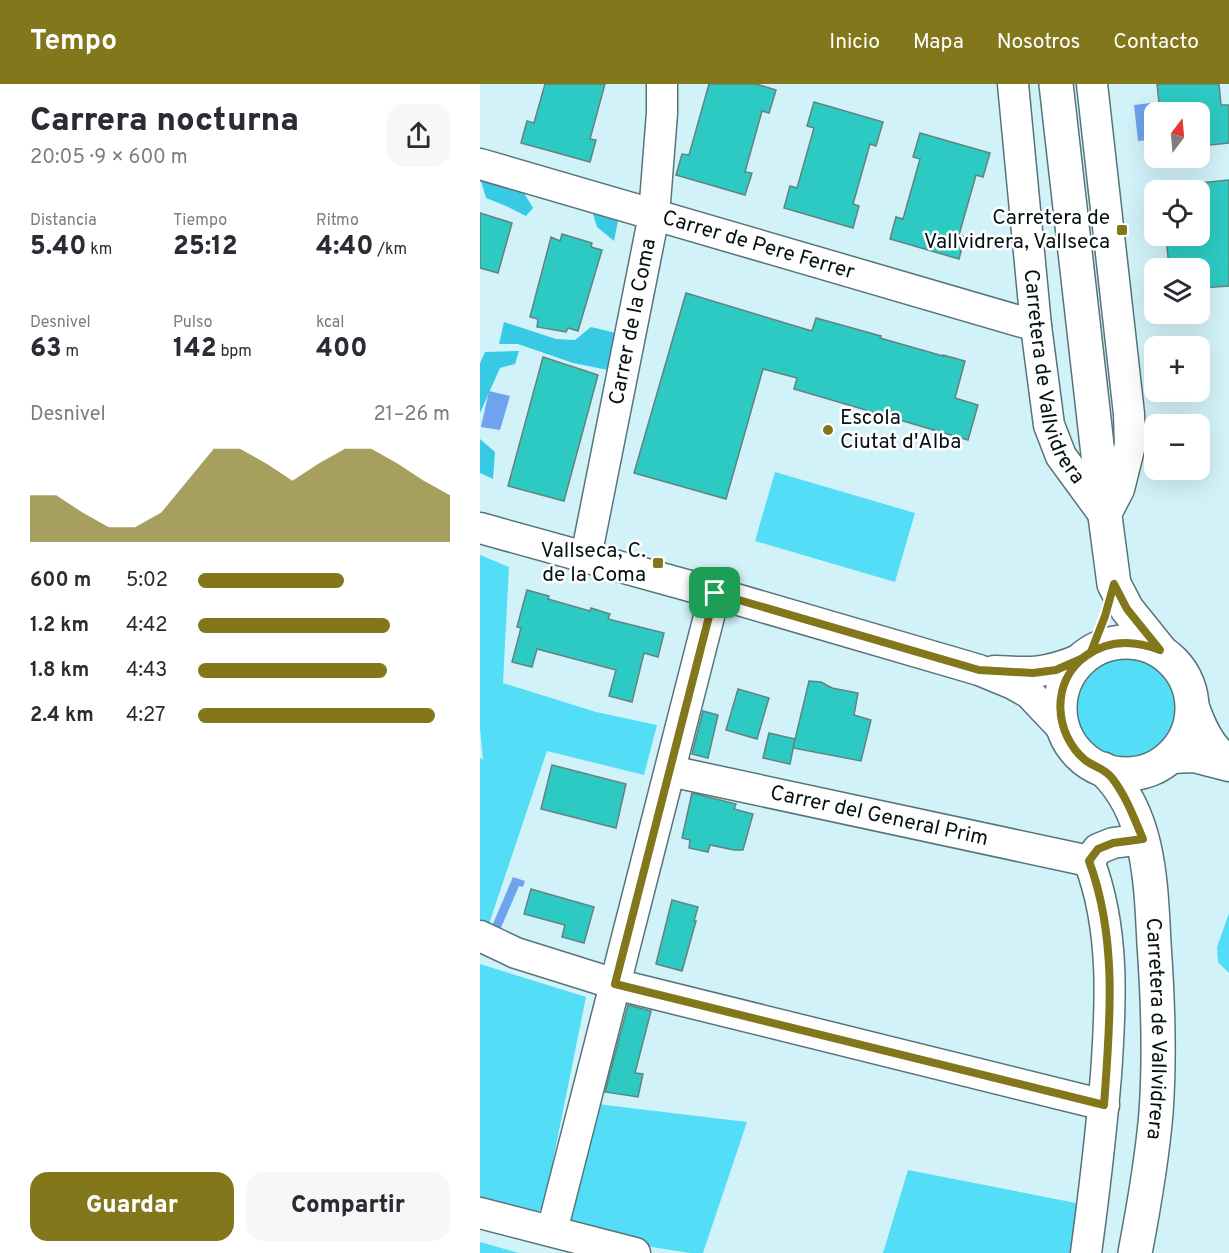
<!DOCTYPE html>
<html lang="es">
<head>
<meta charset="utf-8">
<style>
  :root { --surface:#fff; --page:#f7f7f7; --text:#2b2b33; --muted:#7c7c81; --accent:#82771b }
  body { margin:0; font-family:Overpass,sans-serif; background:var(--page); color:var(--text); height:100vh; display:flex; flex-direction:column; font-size:22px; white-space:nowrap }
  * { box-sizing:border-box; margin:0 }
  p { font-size:20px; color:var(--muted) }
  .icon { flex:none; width:33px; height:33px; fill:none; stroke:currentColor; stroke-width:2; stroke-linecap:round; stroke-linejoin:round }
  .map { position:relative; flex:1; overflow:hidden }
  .side { display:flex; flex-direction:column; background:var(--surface); width:480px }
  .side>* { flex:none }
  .needle { width:39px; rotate:16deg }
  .buttons { position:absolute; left:664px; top:18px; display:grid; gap:12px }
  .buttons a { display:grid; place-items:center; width:66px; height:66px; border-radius:12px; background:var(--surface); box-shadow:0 6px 24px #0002; font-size:30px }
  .pin { position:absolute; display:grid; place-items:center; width:51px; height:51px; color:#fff; margin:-26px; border-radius:12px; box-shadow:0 3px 9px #0006 }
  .round { display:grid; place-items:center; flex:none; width:63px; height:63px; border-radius:18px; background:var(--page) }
  .summary { display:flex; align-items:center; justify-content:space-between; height:102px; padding:0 30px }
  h1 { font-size:33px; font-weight:800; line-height:45px }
  .stats { display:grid; grid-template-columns:repeat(3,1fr); gap:9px; height:102px; padding:6px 30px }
  .stats div { display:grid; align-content:center }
  .stats b { font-size:26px; font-weight:800 }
  .stats small { font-size:16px; font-weight:400 }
  .stats p { font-size:16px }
  .chart { height:168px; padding:12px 30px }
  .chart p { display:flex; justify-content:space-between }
  .chart svg { width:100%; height:108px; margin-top:6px; fill:var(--accent); opacity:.7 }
  .primary-button { display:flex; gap:12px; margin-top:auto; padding:12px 30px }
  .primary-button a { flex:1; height:69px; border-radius:18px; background:var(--accent); color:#fff; font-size:24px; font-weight:800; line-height:69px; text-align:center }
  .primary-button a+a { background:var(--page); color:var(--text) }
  ul { padding:0 30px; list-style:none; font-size:20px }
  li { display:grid; grid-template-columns:96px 72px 1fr; align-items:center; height:45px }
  li i { height:15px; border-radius:8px; background:var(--accent) }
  header { display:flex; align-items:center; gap:36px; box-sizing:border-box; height:84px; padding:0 30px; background:var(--accent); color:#fff }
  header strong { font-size:28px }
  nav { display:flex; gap:33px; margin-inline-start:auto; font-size:21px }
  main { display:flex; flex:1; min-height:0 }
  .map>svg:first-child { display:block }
  .green { fill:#54ddf7 }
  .forest { fill:#38cae4 }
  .water { fill:#6ea3ed }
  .building { fill:#2dcac3; stroke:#64827f; stroke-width:1.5 }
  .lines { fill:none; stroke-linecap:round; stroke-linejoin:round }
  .minor-casing { stroke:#57747a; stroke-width:33 }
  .major-casing { stroke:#57747a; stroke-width:36 }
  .minor { stroke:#fff; stroke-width:30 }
  .major { stroke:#fff; stroke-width:33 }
  .route-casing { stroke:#fff; stroke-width:12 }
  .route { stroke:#82771b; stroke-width:8 }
  .poi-dot { fill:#82771b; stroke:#fff; stroke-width:2 }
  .labels { text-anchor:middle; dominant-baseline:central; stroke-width:5; stroke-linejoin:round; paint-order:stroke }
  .poi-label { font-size:21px; fill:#061113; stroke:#fff; text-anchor:end }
  .street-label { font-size:21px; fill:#061113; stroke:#fff }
</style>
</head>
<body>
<header>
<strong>Tempo</strong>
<nav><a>Inicio</a><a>Mapa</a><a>Nosotros</a><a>Contacto</a></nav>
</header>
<main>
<section class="side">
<div class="summary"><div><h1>Carrera nocturna</h1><p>20:05 · 9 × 600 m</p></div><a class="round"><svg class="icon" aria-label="share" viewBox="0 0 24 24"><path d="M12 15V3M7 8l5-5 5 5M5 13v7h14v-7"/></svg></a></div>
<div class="stats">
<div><p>Distancia</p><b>5.40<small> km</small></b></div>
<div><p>Tiempo</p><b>25:12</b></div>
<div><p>Ritmo</p><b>4:40<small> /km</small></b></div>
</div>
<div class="stats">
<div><p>Desnivel</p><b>63<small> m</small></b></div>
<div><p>Pulso</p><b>142<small> bpm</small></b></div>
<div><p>kcal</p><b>400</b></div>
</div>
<div class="chart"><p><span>Desnivel</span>21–26 m</p>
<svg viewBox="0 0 160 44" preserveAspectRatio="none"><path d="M0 44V25L10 25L20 32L30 38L40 38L50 32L60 19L70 6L80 6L90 12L100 19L110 12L120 6L130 6L140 12L150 19L160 25V44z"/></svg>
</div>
<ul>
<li><b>600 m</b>5:02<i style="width:58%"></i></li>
<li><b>1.2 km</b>4:42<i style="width:76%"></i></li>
<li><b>1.8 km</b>4:43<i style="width:75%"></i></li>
<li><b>2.4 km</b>4:27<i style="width:94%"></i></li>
</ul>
<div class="primary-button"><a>Guardar</a><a>Compartir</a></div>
</section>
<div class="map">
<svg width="749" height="1169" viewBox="0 0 749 1169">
  <rect width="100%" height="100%" fill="#d2f2f9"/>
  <path class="green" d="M 295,388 L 435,429 L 415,498 L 275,457 Z
    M 0,471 L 29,483 L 23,599 L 116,628 L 177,641 L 164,691 L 67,667 L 8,843 L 0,839 L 0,674 L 3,676 L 0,645 Z
    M596 624a50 50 0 1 1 100 0a50 50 0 1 1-100 0Z
    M 749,829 L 749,889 L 738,878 L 737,863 Z
    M 0,880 L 106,913 L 65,1116 L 60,1126 L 52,1131 L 0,1120 Z
    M 117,1020 L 267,1038 L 223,1169 L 210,1169 L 101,1152 L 87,1138 Z
    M 428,1086 L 601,1120 L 595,1169 L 403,1169 Z
    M 0,1158 L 39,1169 L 0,1169 Z"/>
  <path class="forest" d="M 20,92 L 38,99 L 53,124 L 46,132 L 26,122 L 6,114 L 1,97 Z
    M 132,123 L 138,137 L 134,157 L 117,143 L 112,127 Z
    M 24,238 L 76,255 L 95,256 L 111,243 L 140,250 L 138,288 L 93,279 L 38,260 L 19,260 Z
    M 39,267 L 35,280 L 20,284 L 0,329 L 0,279 L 5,268 Z
    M 0,355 L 15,368 L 13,395 L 0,389 Z"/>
  <path class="water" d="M 670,19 L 674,56 L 658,57 L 654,21 Z
    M 9,307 L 30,312 L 20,346 L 1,343 Z
    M 33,793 L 45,797 L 43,803 L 39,802 L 20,846 L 12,842 Z"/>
  <path class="building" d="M 65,0 L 125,0 L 110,55 L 116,56 L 110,78 L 41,59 L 47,37 L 54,39 Z
    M 229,0 L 276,0 L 296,6 L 289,29 L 282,27 L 265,88 L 272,89 L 265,111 L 196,91 L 202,70 L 209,71 Z
    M 677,0 L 739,0 L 741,21 L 749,21 L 749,59 L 720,62 L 720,28 L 680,28 Z
    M 334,18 L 403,38 L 396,62 L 390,60 L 373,120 L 379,122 L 373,144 L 304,124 L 310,102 L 317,104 L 334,44 L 327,42 Z
    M 440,49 L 510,69 L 503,93 L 496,91 L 479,151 L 485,153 L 479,175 L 410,155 L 416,133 L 423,135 L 440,75 L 433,73 Z
    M 749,96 L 749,202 L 720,204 L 720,184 L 689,184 L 686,152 L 720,152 L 720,99 Z
    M 0,129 L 32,139 L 18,189 L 0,184 Z
    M 82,150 L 112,159 L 111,163 L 122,166 L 98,247 L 88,244 L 86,248 L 57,243 L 58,235 L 50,233 L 71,153 L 80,157 Z
    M 206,209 L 332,247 L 336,234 L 401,252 L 400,254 L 463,272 L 463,271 L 485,277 L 475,314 L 498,321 L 488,356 L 314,305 L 317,294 L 283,285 L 246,415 L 154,389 Z
    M 63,273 L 118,291 L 84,417 L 28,402 Z
    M 47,506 L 69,512 L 68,515 L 110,527 L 111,524 L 130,530 L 128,535 L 184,549 L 178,573 L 164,569 L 152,618 L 129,612 L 136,586 L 57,565 L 52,583 L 32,578 L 41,544 L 37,543 Z
    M 329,597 L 341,598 L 352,604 L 378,609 L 374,631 L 391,636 L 381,677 L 313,664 Z
    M 258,605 L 289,614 L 277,655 L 246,646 Z
    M 223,627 L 238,631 L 228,674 L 212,670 Z
    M 289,649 L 315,655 L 310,680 L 283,674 Z
    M 72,681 L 146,700 L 136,744 L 61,725 Z
    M 212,709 L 256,720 L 254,725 L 273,730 L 263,766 L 254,766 L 230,761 L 228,768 L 209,764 L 210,756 L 202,754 Z
    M 51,805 L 114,823 L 104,859 L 82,853 L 85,841 L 44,830 Z
    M 192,816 L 218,823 L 214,837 L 216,837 L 202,887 L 176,880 Z
    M 148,921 L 171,927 L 155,989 L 163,990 L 158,1013 L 125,1008 Z"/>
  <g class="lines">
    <defs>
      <g id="minor">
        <path id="s1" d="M 533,0 L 556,242 L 569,341 L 581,372 L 625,432 L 639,405 L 650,361 L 649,330 L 612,0"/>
        <path id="s2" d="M 0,80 L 556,242"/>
        <path d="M 0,444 L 235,509 L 499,586 L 533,600 L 549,609 L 584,646"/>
        <path id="s3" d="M 106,473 L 174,131 L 182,29 L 182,0"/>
        <path d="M 514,587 C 551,589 565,590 601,575"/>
        <path d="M 712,617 C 719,639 729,664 749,677"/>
        <path d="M 690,674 L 714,673 L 749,682"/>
        <path id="s4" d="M 190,687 L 609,777"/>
        <path d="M 609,777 L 618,765 L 633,759 L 663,755"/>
        <path d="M 0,852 L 36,869 L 135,900 L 624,1021"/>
        <path d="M 0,1129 L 155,1169"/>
        <path d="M 72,1147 L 235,509"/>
        <path d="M 606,1169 C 614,1110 621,1050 626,991 C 631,920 635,845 609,777"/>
      </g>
      <g id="major">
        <path d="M 576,0 L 625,432 L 634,500 L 647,525 L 680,566"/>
        <circle cx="646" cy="624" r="66"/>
        <path id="s5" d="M 623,685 C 670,728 671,801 674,860 C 678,916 680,973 676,1029 C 672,1076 664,1122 655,1169"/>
      </g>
    </defs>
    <use href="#minor" class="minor-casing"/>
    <use href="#major" class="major-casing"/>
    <use href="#minor" class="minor"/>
    <use href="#major" class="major"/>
  </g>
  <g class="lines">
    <defs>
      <path id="route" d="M 235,509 L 135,900 L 624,1021 C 630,940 638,855 609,777 L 618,765 L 633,759 L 663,755 C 654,734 646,712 632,694 C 624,684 614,683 605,676 C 574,650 570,597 606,572 C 629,555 654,556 680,566 L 647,525 L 634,500 L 625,532 L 611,568 L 601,575 L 576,586 L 553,589 L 499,586 L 235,509"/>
    </defs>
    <use href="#route" class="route-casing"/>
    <use href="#route" class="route"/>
  </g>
  <g class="poi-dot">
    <rect x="636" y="140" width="12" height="12" rx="3"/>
    <circle cx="348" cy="346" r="6"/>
    <rect x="172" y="473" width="12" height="12" rx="3"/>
  </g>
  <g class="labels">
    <g class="poi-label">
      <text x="630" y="134">Carretera de<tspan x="630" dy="24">Vallvidrera, Vallseca</tspan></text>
      <text x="360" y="334" text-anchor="start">Escola<tspan x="360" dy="24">Ciutat d'Alba</tspan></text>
      <text x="166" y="467">Vallseca, C.<tspan x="166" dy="24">de la Coma</tspan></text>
    </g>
    <g class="street-label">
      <text stroke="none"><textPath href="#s2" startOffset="290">Carrer de Pere Ferrer</textPath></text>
      <text stroke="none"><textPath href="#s3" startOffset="240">Carrer de la Coma</textPath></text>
      <text stroke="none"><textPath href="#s1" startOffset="297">Carretera de Vallvidrera</textPath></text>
      <text stroke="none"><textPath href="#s4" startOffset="214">Carrer del General Prim</textPath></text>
      <text stroke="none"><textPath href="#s5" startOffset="272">Carretera de Vallvidrera</textPath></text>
    </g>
  </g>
</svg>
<div class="buttons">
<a><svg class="needle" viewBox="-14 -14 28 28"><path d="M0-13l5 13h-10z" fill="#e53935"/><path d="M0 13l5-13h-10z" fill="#7c7c81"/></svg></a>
<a><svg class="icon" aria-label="locate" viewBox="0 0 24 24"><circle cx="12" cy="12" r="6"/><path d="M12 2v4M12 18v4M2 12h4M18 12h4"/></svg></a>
<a><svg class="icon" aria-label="layers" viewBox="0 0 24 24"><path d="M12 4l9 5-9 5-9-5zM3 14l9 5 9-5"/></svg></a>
<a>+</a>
<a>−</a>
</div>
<div class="pin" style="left:235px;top:509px;background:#1e9e55"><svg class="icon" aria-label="arrive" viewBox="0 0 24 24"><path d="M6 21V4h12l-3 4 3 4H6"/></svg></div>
</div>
</main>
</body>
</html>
